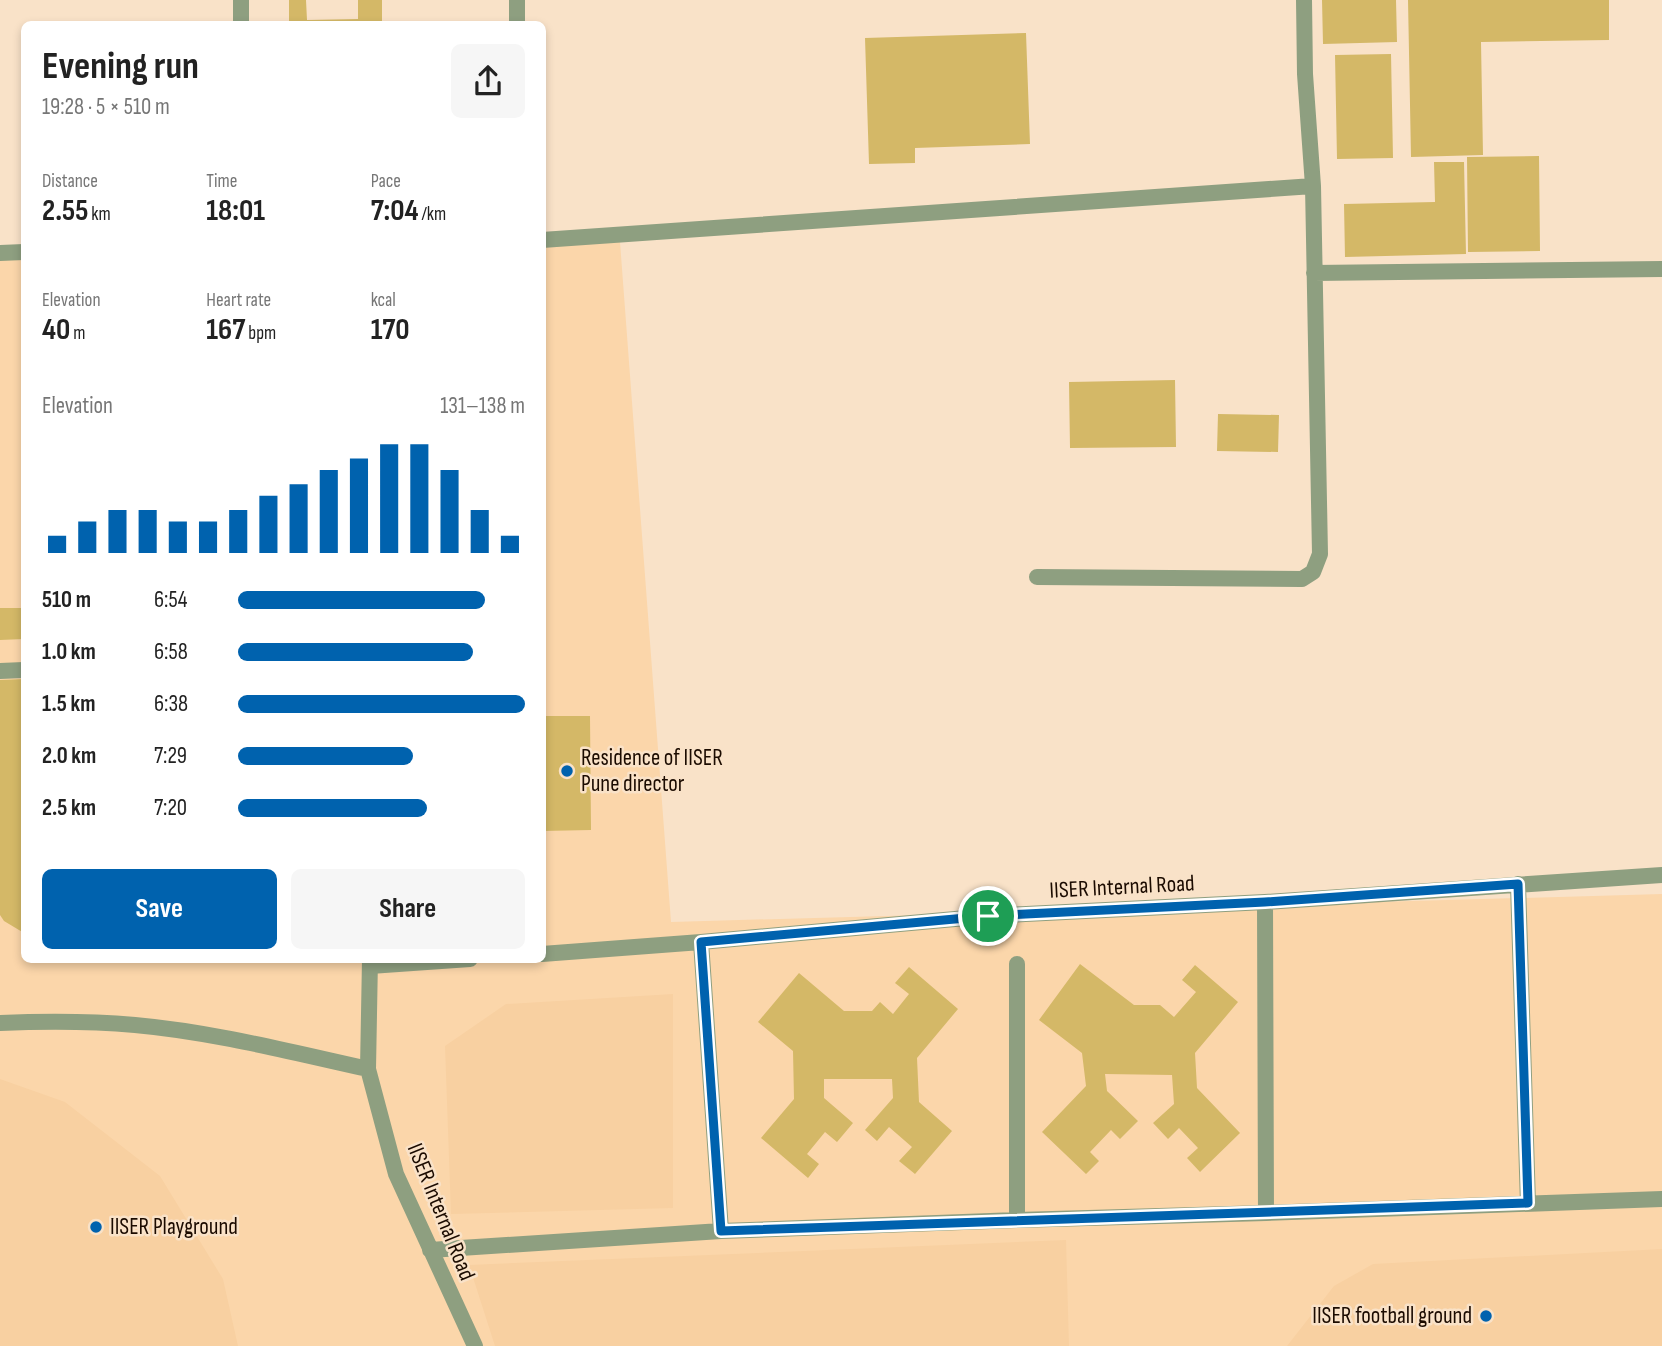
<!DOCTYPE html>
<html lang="en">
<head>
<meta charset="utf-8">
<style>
  :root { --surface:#fff; --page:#f6f6f6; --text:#222; --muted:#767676; --accent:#0062ae }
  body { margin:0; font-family:"Sofia Sans Condensed",sans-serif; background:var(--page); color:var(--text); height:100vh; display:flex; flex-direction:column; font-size:26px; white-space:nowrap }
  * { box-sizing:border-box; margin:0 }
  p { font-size:23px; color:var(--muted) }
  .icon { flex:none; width:38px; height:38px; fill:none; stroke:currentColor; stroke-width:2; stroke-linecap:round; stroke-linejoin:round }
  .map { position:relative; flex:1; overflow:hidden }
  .sheet { position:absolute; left:21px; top:21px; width:525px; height:942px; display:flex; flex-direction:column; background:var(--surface); border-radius:10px; box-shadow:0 4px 10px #0003 }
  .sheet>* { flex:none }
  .pin { position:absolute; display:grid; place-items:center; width:60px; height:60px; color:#fff; margin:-30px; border:4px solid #fff; border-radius:50%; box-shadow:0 2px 7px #0007 }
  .round { display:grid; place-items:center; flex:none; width:74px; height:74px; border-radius:10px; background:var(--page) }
  .overview { display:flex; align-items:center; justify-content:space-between; height:119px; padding:0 21px }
  h1 { font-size:38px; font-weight:700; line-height:52px }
  .stats { display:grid; grid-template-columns:repeat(3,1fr); gap:10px; height:119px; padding:7px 21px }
  .stats div { display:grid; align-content:center }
  .stats b { font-size:30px; font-weight:700 }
  .stats small { font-size:19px; font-weight:400 }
  .stats p { font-size:19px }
  .chart { height:196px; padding:14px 21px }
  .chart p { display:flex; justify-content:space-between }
  .chart svg { width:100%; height:126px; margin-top:7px; stroke:var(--accent); stroke-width:6 }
  .button { display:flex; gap:14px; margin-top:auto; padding:14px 21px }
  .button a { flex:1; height:80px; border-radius:10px; background:var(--accent); color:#fff; font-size:28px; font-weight:700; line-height:80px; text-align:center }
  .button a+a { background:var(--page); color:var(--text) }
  ul { padding:0 21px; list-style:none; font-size:23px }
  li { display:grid; grid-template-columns:112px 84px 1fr; align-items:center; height:52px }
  li i { height:18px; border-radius:9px; background:var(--accent) }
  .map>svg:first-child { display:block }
  .built { fill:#fbd6aa }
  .green { fill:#f8d0a1 }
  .building { fill:#d4b867 }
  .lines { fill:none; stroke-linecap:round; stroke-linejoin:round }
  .service { stroke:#8e9f80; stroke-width:16 }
  .route-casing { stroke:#fff; stroke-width:14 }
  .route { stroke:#0062ae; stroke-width:9 }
  .poi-dot { fill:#0062ae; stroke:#f9e2c8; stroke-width:2.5 }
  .labels { text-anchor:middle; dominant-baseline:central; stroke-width:5; stroke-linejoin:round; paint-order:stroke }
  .poi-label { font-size:23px; fill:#1b0b00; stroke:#f9e2c8; text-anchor:start }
  .street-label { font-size:23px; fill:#1b0b00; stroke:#f9e2c8 }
</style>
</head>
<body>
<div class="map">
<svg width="1662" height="1346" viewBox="0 0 1662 1346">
  <rect width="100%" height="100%" fill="#f9e2c8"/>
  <path class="built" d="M 543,242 L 620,242 L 671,922 L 1662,894 L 1662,1346 L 0,1346 L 0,251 L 24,250 L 24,959 L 542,959 Z"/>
  <path class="green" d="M 673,994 L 673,1208 L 451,1214 L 445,1046 L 506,1004 Z
    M 0,1079 L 65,1102 L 160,1176 L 223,1279 L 238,1346 L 0,1346 Z
    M 1066,1240 L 1069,1346 L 495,1346 L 469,1265 Z
    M 1662,1249 L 1662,1346 L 1287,1346 L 1334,1286 L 1373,1264 Z"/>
  <path class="building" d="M 289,0 L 306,0 L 307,20 L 358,19 L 358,0 L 382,0 L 382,22 L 365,22 L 365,24 L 289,24 Z
    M 1322,0 L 1396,0 L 1397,42 L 1323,44 Z
    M 1408,0 L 1609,0 L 1609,40 L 1481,42 L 1483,155 L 1411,157 Z
    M 1026,33 L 1030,144 L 915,148 L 915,163 L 869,164 L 865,38 Z
    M 1391,54 L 1393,158 L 1337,159 L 1335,55 Z
    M 1539,156 L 1540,251 L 1468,252 L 1467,157 Z
    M 1434,162 L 1464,162 L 1466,254 L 1345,257 L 1344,204 L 1435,202 Z
    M 1175,380 L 1176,447 L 1070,448 L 1069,382 Z
    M 1218,414 L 1279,415 L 1278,452 L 1217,451 Z
    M 0,608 L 24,608 L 24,639 L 0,640 Z
    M 24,679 L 24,933 L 4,921 L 0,915 L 0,680 Z
    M 542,716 L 590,716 L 591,830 L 542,831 L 542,781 L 545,781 Z
    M 1080,964 L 1134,1005 L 1160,1005 L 1174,1017 L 1196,992 L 1182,980 L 1195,965 L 1238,1002 L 1195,1053 L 1197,1088 L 1240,1133 L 1200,1172 L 1187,1158 L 1198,1148 L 1179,1128 L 1168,1139 L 1153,1123 L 1174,1104 L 1172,1075 L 1105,1074 L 1107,1091 L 1138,1121 L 1120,1139 L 1111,1130 L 1090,1152 L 1099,1161 L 1086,1174 L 1042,1132 L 1086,1086 L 1082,1053 L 1039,1020 Z
    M 909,967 L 958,1009 L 917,1058 L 919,1102 L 952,1131 L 915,1174 L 899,1161 L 912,1147 L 889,1127 L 877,1141 L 865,1130 L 893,1098 L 892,1079 L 824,1079 L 824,1098 L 853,1123 L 837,1142 L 825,1132 L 807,1154 L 819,1164 L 808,1178 L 761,1138 L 794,1099 L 793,1051 L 758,1022 L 799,973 L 844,1011 L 872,1011 L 880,1002 L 893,1014 L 909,994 L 895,983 Z"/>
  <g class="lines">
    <path class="service" d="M 241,0 L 241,24
      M 517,0 L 517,24
      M 542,240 L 1313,186 L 1305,74 L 1304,0
      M 0,253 L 24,252
      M 1314,273 L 1662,269
      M 1037,577 L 1302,579 L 1313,572 L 1320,554 L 1313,186
      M 0,671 L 24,670
      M 1518,884 L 1528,1204
      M 701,942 L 721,1231
      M 542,954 L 701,942 L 988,916 L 1265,902 L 1662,875
      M 370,959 L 368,1069 L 396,1174 L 475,1346
      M 370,966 L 470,959
      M 0,1023 C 45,1021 90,1021 135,1025 C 213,1032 291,1052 368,1069
      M 1266,1213 L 1662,1199
      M 1017,1220 L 1017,964
      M 430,1250 L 721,1231 L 1017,1220 L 1266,1213 L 1265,902"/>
  </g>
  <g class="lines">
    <defs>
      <path id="route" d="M 1518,884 L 1528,1203 L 721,1231 L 701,942 L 988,916 L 1265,902 Z"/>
    </defs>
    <use href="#route" class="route-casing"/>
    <use href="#route" class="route"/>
  </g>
  <g class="poi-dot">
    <circle cx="567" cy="771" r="7"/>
    <circle cx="96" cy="1227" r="7"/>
    <circle cx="1486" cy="1316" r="7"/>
  </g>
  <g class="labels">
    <g class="poi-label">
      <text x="581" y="758">Residence of IISER<tspan x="581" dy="26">Pune director</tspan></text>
      <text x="110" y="1227">IISER Playground</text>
      <text x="1472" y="1316" text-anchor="end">IISER football ground</text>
    </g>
    <g class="street-label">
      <text transform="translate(1122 887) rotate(-3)">IISER Internal Road</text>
      <text transform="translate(441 1212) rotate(68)">IISER Internal Road</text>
    </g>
  </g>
</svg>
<div class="pin" style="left:988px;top:916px;background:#1e9e55"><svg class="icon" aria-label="arrive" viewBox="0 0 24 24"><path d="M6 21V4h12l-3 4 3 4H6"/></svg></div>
<section class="sheet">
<div class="overview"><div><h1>Evening run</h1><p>19:28 · 5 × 510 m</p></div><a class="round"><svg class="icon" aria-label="share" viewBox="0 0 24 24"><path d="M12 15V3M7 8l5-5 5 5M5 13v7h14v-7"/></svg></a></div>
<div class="stats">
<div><p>Distance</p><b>2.55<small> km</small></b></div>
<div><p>Time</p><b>18:01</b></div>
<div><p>Pace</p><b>7:04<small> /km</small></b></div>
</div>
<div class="stats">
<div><p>Elevation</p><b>40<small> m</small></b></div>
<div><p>Heart rate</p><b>167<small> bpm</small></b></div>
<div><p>kcal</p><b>170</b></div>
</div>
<div class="chart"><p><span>Elevation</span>131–138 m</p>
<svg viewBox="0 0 160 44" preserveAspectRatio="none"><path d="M5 44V38M15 44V33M25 44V29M35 44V29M45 44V33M55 44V33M65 44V29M75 44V24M85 44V20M95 44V15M105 44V11M115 44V6M125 44V6M135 44V15M145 44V29M155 44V38"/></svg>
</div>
<ul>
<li><b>510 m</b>6:54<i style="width:86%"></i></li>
<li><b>1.0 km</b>6:58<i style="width:82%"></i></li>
<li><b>1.5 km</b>6:38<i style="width:100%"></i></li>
<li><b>2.0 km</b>7:29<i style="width:61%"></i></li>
<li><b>2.5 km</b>7:20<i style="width:66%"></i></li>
</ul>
<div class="button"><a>Save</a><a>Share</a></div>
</section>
</div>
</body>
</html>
